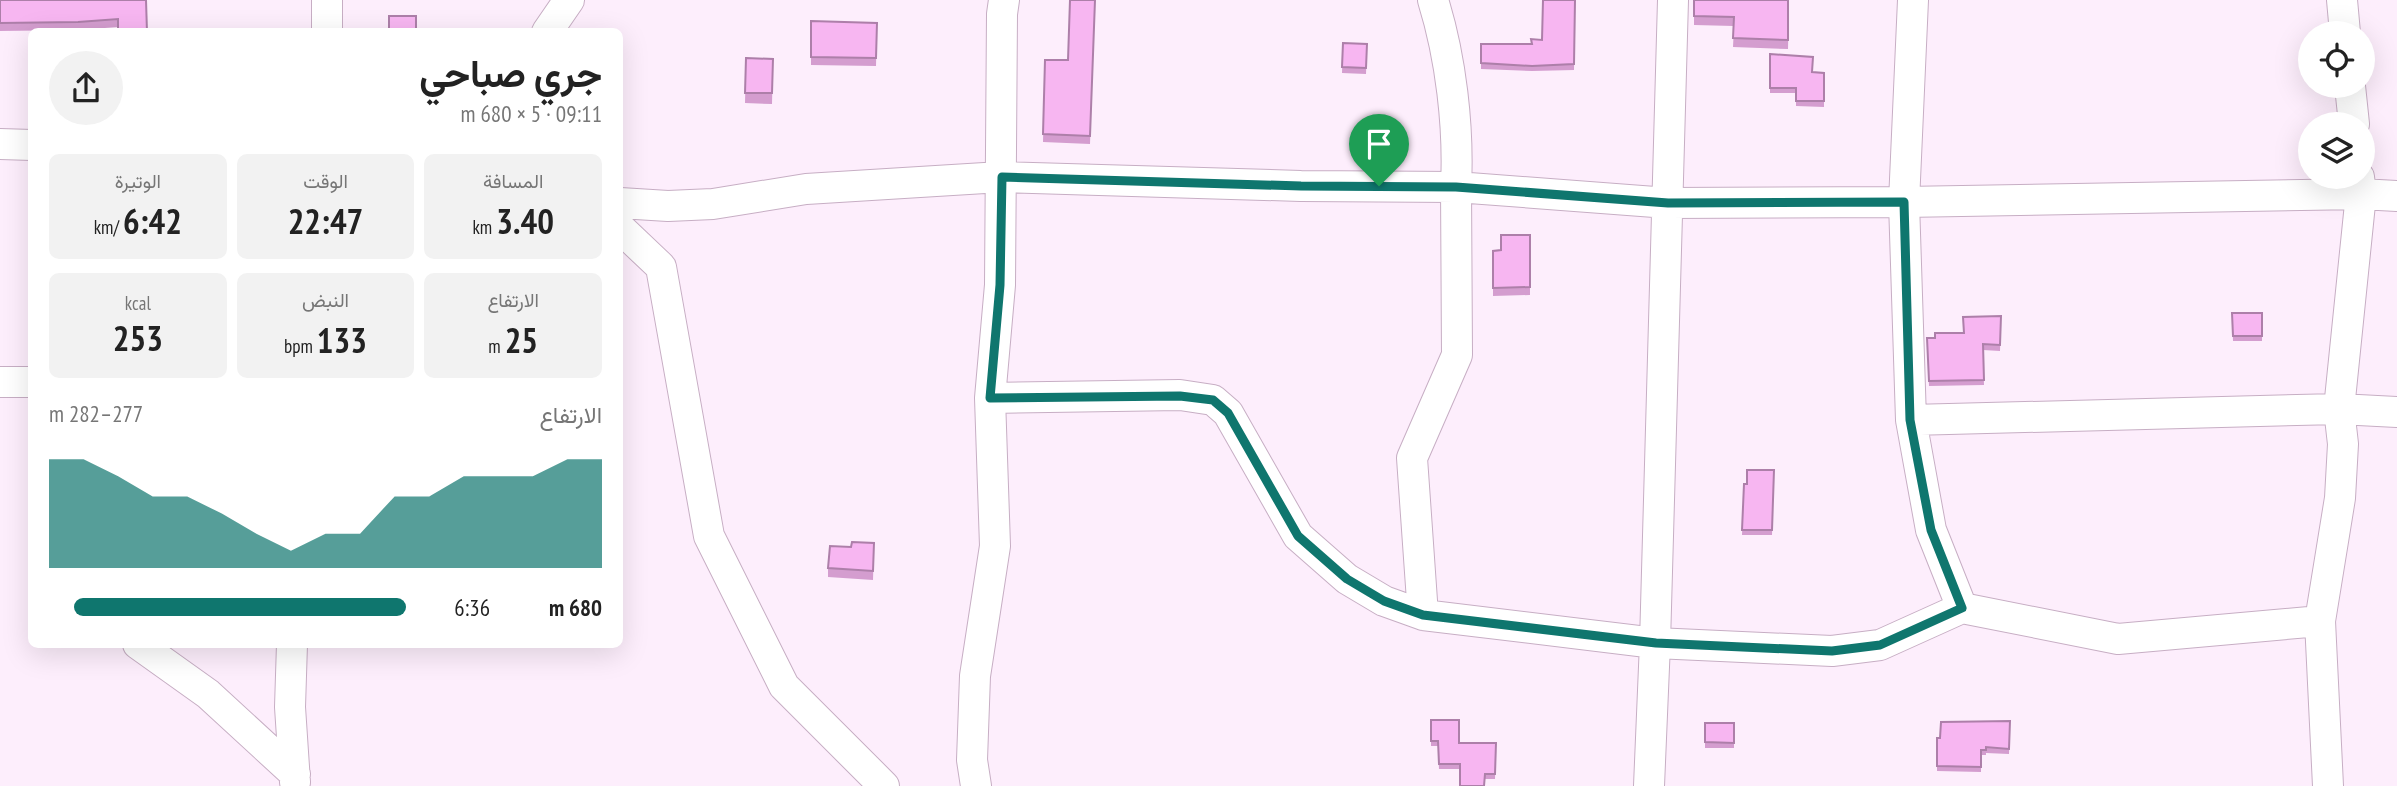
<!DOCTYPE html>
<html lang="ar">
<head>
<meta charset="utf-8">
<style>
  :root { --surface:#fff; --page:#f2f2f2; --text:#222; --muted:#767676; --accent:#0f766e }
  body { margin:0; font-family:"PT Sans Narrow",Vazirmatn,sans-serif; background:var(--page); color:var(--text); direction:rtl; height:100vh; display:flex; flex-direction:column; font-size:26px; white-space:nowrap }
  * { box-sizing:border-box; margin:0 }
  p { font-size:23px; color:var(--muted) }
  .icon { flex:none; width:38px; height:38px; fill:none; stroke:currentColor; stroke-width:2; stroke-linecap:round; stroke-linejoin:round }
  .map { position:relative; flex:1; overflow:hidden; direction:ltr }
  .side { position:absolute; left:28px; top:28px; width:595px; height:620px; display:flex; flex-direction:column; background:var(--surface); border-radius:10px; box-shadow:0 7px 28px #0002; direction:rtl }
  .side>* { flex:none }
  .fabs { position:absolute; left:2298px; top:21px; display:grid; gap:14px }
  .fabs a { display:grid; place-items:center; width:77px; height:77px; border-radius:50%; background:var(--surface); box-shadow:0 7px 28px #0002; font-size:35px }
  .pin { position:absolute; display:grid; place-items:center; width:60px; height:60px; color:#fff; margin:-72px -30px; border-radius:50% 50% 50% 0; rotate:-45deg; box-shadow:0 0 7px #0007 }
  .pin .icon { rotate:45deg }
  .round { display:grid; place-items:center; flex:none; width:74px; height:74px; border-radius:37px; background:var(--page) }
  .summary { display:flex; align-items:center; justify-content:space-between; height:119px; padding:0 21px }
  h1 { font-size:38px; font-weight:700; line-height:52px }
  .figures { display:grid; grid-template-columns:repeat(3,1fr); gap:10px; height:119px; padding:7px 21px }
  .figures div { display:grid; align-content:center; border-radius:10px; background:var(--page); text-align:center }
  .figures b { font-size:35px; font-weight:700 }
  .figures small { font-size:19px; font-weight:400 }
  .figures p { font-size:19px }
  .chart { height:196px; padding:14px 21px }
  .chart p { display:flex; justify-content:space-between }
  .chart svg { width:100%; height:126px; margin-top:7px; fill:var(--accent); opacity:.7 }
  ul { padding:0 21px; list-style:none; font-size:23px }
  li { display:grid; grid-template-columns:112px 84px 1fr; align-items:center; height:52px }
  li i { height:18px; border-radius:9px; background:var(--accent) }
  .map>svg:first-child { display:block }
  .lines { fill:none; stroke-linecap:round; stroke-linejoin:round }
  .minor-casing { stroke:#c7aec4; stroke-width:32 }
  .minor { stroke:#fff; stroke-width:30 }
  .wall { fill:#d49dcf }
  .building { fill:#f7b6f1; stroke:#ad7fa9; stroke-width:2 }
  .route-casing { stroke:#fff; stroke-width:14 }
  .route { stroke:#0f766e; stroke-width:9 }
</style>
</head>
<body>
<div class="map">
<svg width="2397" height="786" viewBox="0 0 2397 786">
  <rect width="100%" height="100%" fill="#fdeefc"/>
  <g class="lines">
    <defs>
      <path id="minor" d="M 1913,0 L 1904,202 L 1911,420 L 1931,530 L 1962,608 L 2118,639 L 2320,621
        M 2342,0 L 2345,33
        M 327,32 L 327,0
        M 547,32 L 569,0
        M 2350,86 L 2354,124
        M 0,144 L 32,145
        M 620,203 L 668,206 L 713,204 L 806,189 L 1001,177 L 1301,186 L 1456,187 C 1459,127 1451,58 1433,0
        M 620,228 L 661,267 L 709,536 L 784,686 L 884,786
        M 0,382 L 32,382
        M 990,398 L 1180,395 L 1213,400 L 1228,413 L 1298,536 L 1347,579 L 1384,601 L 1423,615 L 1655,643 L 1832,651 L 1880,645 L 1962,608
        M 1911,420 L 2339,409 L 2397,412
        M 1423,615 L 1412,458 L 1457,355 L 1456,187 L 1668,203 L 1904,202 L 2361,194 L 2397,196
        M 138,644 L 208,694 L 295,774
        M 292,644 L 290,707 L 295,782
        M 976,786 L 972,760 L 975,676 L 995,546 L 990,398 L 1000,285 L 1002,14 L 1004,0
        M 1649,786 L 1655,643 L 1673,0
        M 2328,786 L 2320,621 L 2340,498 L 2343,444 L 2339,409 L 2361,194 L 2359,177"/>
    </defs>
    <use href="#minor" class="minor-casing"/>
    <use href="#minor" class="minor"/>
  </g>
  <path class="wall" d="M 0,0 L 146,0 L 118,27 L 78,30 L 0,31 Z
    M 1095,0 L 1090,144 L 1043,142 L 1045,60 L 1068,60 Z
    M 1575,0 L 1574,70 L 1532,71 L 1481,69 L 1481,44 L 1532,44 L 1542,40 Z
    M 1694,0 L 1789,0 L 1788,49 L 1733,47 L 1734,26 L 1694,25 Z
    M 811,21 L 877,23 L 876,66 L 811,65 Z
    M 1343,43 L 1367,44 L 1366,74 L 1342,73 Z
    M 1770,54 L 1812,72 L 1824,73 L 1824,107 L 1796,106 L 1796,93 L 1770,93 Z
    M 746,58 L 773,59 L 772,104 L 745,103 Z
    M 1530,235 L 1530,295 L 1493,296 L 1493,251 L 1501,250 Z
    M 2232,313 L 2262,313 L 2262,341 L 2233,341 Z
    M 2001,316 L 2000,351 L 1983,350 L 1984,385 L 1929,386 L 1927,338 L 1963,333 Z
    M 1774,470 L 1772,535 L 1742,535 L 1744,484 L 1747,484 Z
    M 874,543 L 873,580 L 828,577 L 828,568 L 851,547 Z
    M 1431,720 L 1459,743 L 1496,743 L 1495,779 L 1485,779 L 1460,769 L 1439,769 L 1438,746 L 1431,746 Z
    M 2010,721 L 2009,754 L 1986,753 L 1986,755 L 1981,755 L 1981,772 L 1937,771 L 1937,738 L 1940,738 Z
    M 1734,723 L 1734,748 L 1705,748 L 1705,742 Z"/>
  <path class="building" d="M 0,0 L 146,0 L 147,32 L 118,32 L 118,19 L 78,22 L 0,23 Z
    M 1070,0 L 1095,0 L 1090,136 L 1043,134 L 1045,60 L 1068,60 Z
    M 1543,0 L 1575,0 L 1574,64 L 1532,66 L 1481,63 L 1481,44 L 1532,44 L 1531,39 L 1542,40 Z
    M 1694,0 L 1788,0 L 1788,40 L 1733,38 L 1734,17 L 1694,16 Z
    M 389,16 L 416,16 L 416,32 L 389,32 Z
    M 811,21 L 877,23 L 876,58 L 811,57 Z
    M 1343,43 L 1367,44 L 1366,68 L 1342,67 Z
    M 1770,54 L 1813,57 L 1812,72 L 1824,73 L 1824,101 L 1796,101 L 1796,88 L 1770,88 Z
    M 746,58 L 773,59 L 772,93 L 745,93 Z
    M 1501,235 L 1530,235 L 1530,287 L 1493,288 L 1493,251 L 1501,250 Z
    M 2232,313 L 2262,313 L 2262,336 L 2233,336 Z
    M 2001,316 L 2000,345 L 1983,344 L 1984,380 L 1929,381 L 1927,338 L 1935,338 L 1935,333 L 1964,333 L 1963,317 Z
    M 1747,470 L 1774,470 L 1772,530 L 1742,530 L 1744,484 L 1747,484 Z
    M 852,542 L 874,543 L 873,571 L 828,568 L 830,546 L 851,547 Z
    M 1431,720 L 1459,720 L 1459,743 L 1496,743 L 1495,774 L 1485,774 L 1484,786 L 1460,786 L 1460,764 L 1439,764 L 1438,741 L 1431,741 Z
    M 2010,721 L 2009,749 L 1986,747 L 1986,750 L 1981,750 L 1981,767 L 1937,766 L 1937,738 L 1940,738 L 1941,722 Z
    M 1705,723 L 1734,723 L 1734,743 L 1705,742 Z"/>
  <g class="lines">
    <defs>
      <path id="route" d="M 1002,177 L 1301,186 L 1456,187 L 1668,203 L 1904,202 L 1910,420 L 1931,530 L 1962,608 L 1880,645 L 1832,651 L 1656,643 L 1423,615 L 1384,601 L 1347,579 L 1298,536 L 1228,413 L 1213,400 L 1180,396 L 990,398 L 1000,285 Z"/>
    </defs>
    <use href="#route" class="route-casing"/>
    <use href="#route" class="route"/>
  </g>
</svg>
<div class="fabs">
<a><svg class="icon" aria-label="locate" viewBox="0 0 24 24"><circle cx="12" cy="12" r="6"/><path d="M12 2v4M12 18v4M2 12h4M18 12h4"/></svg></a>
<a><svg class="icon" aria-label="layers" viewBox="0 0 24 24"><path d="M12 4l9 5-9 5-9-5zM3 14l9 5 9-5"/></svg></a>
</div>
<div class="pin" style="left:1379px;top:186px;background:#1e9e55"><svg class="icon" aria-label="arrive" viewBox="0 0 24 24"><path d="M6 21V4h12l-3 4 3 4H6"/></svg></div>
<section class="side">
<div class="summary"><div><h1>جري صباحي</h1><p>09:11 · 5 × 680 m</p></div><a class="round"><svg class="icon" aria-label="share" viewBox="0 0 24 24"><path d="M12 15V3M7 8l5-5 5 5M5 13v7h14v-7"/></svg></a></div>
<div class="figures">
<div><p>المسافة</p><b>3.40<small> km</small></b></div>
<div><p>الوقت</p><b>22:47</b></div>
<div><p>الوتيرة</p><b>6:42<small> /km</small></b></div>
</div>
<div class="figures">
<div><p>الارتفاع</p><b>25<small> m</small></b></div>
<div><p>النبض</p><b>133<small> bpm</small></b></div>
<div><p>kcal</p><b>253</b></div>
</div>
<div class="chart"><p><span>الارتفاع</span>277–282 m</p>
<svg viewBox="0 0 160 44" preserveAspectRatio="none"><path d="M0 44V6L10 6L20 12L30 19L40 19L50 25L60 32L70 38L80 32L90 32L100 19L110 19L120 12L130 12L140 12L150 6L160 6V44z"/></svg>
</div>
<ul>
<li><b>680 m</b>6:36<i style="width:93%"></i></li>
</ul>
</section>
</div>
</body>
</html>
